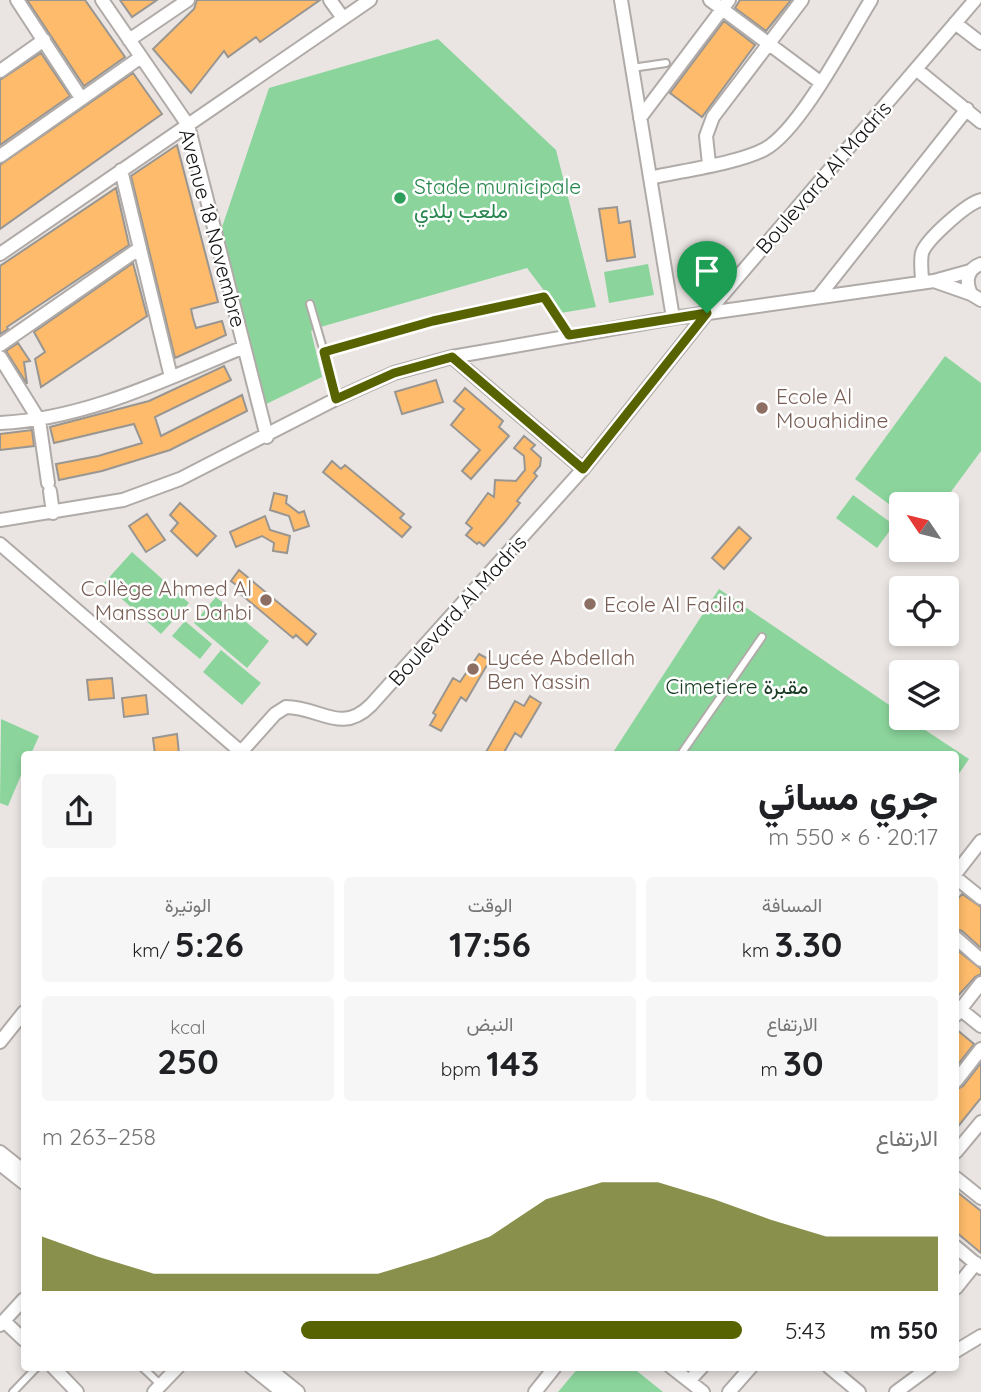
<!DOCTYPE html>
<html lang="ar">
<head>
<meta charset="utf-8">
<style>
  :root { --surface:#fff; --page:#f6f6f6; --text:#202124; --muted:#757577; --accent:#576200 }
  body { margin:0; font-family:Quicksand,Vazirmatn,sans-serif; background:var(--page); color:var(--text); direction:rtl; height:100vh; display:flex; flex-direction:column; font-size:26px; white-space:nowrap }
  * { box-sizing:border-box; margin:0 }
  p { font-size:23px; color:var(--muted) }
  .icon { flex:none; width:38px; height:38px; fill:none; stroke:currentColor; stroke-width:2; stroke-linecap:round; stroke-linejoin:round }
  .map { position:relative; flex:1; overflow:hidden; direction:ltr }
  .sheet { position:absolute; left:21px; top:751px; width:938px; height:620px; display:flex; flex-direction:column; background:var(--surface); border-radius:7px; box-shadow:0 4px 10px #0003; direction:rtl }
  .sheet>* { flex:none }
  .needle { width:46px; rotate:305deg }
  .fabs { position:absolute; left:889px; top:492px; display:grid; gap:14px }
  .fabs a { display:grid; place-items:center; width:70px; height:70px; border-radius:7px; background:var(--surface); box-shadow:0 4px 10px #0003; font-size:35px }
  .pin { position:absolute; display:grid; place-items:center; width:60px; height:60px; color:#fff; margin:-72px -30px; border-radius:50% 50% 50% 0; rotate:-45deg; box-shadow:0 0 7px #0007 }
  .pin .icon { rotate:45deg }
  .round { display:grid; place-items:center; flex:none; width:74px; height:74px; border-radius:7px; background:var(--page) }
  .overview { display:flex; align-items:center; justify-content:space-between; height:119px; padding:0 21px }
  h1 { font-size:38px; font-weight:800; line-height:52px }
  .stats { display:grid; grid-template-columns:repeat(3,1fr); gap:10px; height:119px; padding:7px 21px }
  .stats div { display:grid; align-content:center; border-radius:7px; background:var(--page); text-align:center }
  .stats b { font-size:35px; font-weight:800 }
  .stats small { font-size:19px; font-weight:400 }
  .stats p { font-size:19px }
  .chart { height:196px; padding:14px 21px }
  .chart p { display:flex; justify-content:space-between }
  .chart svg { width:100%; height:126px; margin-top:7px; fill:var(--accent); opacity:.7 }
  ul { padding:0 21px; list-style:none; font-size:23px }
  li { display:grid; grid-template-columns:112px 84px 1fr; align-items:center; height:52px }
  li i { height:18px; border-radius:9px; background:var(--accent) }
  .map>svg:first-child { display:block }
  .green { fill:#8bd59c }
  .building { fill:#fdbb6b; stroke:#999692; stroke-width:2 }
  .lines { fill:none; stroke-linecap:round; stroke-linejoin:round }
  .lane-casing { stroke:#b0aba8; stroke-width:10 }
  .street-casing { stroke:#b0aba8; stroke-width:16 }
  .lane { stroke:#fff; stroke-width:6 }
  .street { stroke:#fff; stroke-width:12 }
  .route-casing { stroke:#fff; stroke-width:14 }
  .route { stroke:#576200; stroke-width:9 }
  .leisure-dot { fill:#2e9e5b; stroke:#fff; stroke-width:2.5 }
  .education-dot { fill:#8d6e63; stroke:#fff; stroke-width:2.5 }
  .labels { text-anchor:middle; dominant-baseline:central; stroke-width:5; stroke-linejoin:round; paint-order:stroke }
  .street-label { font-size:21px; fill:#141312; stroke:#fff }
  .leisure-label { font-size:21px; fill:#27864d; stroke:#fff; text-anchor:start }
  .education-label { font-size:21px; fill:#785e54; stroke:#fff; text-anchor:start }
  .park-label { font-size:21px; fill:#183b22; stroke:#fff }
</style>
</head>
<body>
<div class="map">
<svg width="981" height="1392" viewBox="0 0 981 1392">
  <rect width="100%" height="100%" fill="#eae5e2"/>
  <path class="green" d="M 438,39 L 556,150 L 596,307 L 561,313 L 527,268 L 317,328 L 311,331 L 322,377 L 258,408 L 216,245 L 269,88 Z
    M 648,264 L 654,295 L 609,303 L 604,272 Z
    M 945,356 L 981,383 L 981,451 L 942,504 L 901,504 L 901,513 L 855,479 Z
    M 853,495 L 894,525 L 877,548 L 836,518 Z
    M 132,552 L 189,603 L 161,634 L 104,583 Z
    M 719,589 L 901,713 L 901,718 L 907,718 L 969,759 L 956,778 L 956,754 L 612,754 Z
    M 216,597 L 269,641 L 247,668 L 194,623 Z
    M 185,621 L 212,644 L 200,659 L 172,636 Z
    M 221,650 L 261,683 L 242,705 L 203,672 Z
    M 1,719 L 39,736 L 31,754 L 24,754 L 24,768 L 8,806 L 0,803 Z
    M 579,1367 L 632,1367 L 663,1392 L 558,1392 Z"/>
  <path class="building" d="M 27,0 L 85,0 L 125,57 L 84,86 Z
    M 120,0 L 157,0 L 132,17 Z
    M 197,0 L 320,0 L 260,42 L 256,37 L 228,57 L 224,51 L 191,93 L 153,49 L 194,9 Z
    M 740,0 L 791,0 L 766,31 L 735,8 Z
    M 724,21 L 755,45 L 702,117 L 670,93 Z
    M 41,53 L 70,96 L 0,145 L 0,80 Z
    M 133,73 L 162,114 L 0,229 L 0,165 Z
    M 177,145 L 218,302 L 191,309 L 193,318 L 196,328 L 222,321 L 226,335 L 175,358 L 131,176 Z
    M 116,188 L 129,245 L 7,327 L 8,329 L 0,334 L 0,266 Z
    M 617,207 L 619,223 L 630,221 L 635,257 L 607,261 L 599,209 Z
    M 133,263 L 147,316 L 41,387 L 35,359 L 45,352 L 34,332 Z
    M 18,343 L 30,361 L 24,362 L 27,384 L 6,351 Z
    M 224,366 L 231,380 L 155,417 L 161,436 L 242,395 L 247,411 L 170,450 L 102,471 L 59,480 L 56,464 L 98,456 L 142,443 L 134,424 L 54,443 L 50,427 L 149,401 Z
    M 436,380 L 443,402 L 402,414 L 395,392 Z
    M 465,388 L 503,421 L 499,427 L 509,436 L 471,479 L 462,471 L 480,450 L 451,425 L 464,409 L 454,401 Z
    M 32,430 L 34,446 L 0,450 L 0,434 Z
    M 524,436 L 535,445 L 531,449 L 541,458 L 540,466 L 534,473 L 537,476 L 517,501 L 520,503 L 504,523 L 484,546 L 479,542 L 477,544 L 466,535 L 472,528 L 466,523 L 488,493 L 494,497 L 495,480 L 516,481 L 525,470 L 524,456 L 514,448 Z
    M 332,461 L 341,469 L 345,465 L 404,514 L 400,518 L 411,527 L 402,537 L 323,472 Z
    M 274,493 L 287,496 L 286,503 L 299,513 L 304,511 L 309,526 L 294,531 L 289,516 L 270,510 Z
    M 180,503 L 216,536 L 197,556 L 171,531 L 178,523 L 170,515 Z
    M 147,514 L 165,540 L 146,552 L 129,526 Z
    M 265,516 L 270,530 L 290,536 L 287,553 L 273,551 L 274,543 L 262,536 L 236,547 L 230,532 Z
    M 739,527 L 751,538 L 724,569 L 712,558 Z
    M 239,570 L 316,634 L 307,645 L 296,635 L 293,638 L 237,591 L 240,588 L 231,581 Z
    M 479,654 L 490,660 L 466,701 L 461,697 L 441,731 L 430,725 L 436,715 L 433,713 L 453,678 L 460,682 Z
    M 112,678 L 114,698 L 89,700 L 87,680 Z
    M 146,695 L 148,714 L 124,717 L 122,698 Z
    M 530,696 L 541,703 L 521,737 L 515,733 L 503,754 L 485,754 L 515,701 L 524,706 Z
    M 177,734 L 179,754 L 155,754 L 153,738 Z
    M 962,894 L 981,907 L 981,948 L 962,931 L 956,929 L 956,901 Z
    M 956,949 L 981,969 L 981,974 L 975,977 L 957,997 Z
    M 956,1029 L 974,1044 L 956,1067 Z
    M 981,1063 L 981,1098 L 956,1129 L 956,1090 L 963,1086 Z
    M 956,1191 L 981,1211 L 981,1253 L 956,1232 Z"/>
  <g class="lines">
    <defs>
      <path id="lane" d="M 632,68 L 666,63
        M 310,304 L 324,352
        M 336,399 L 324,352 L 433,321 L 544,297 L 569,335
        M 681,754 L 762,637
        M 142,1367 L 161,1385
        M 13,1392 L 37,1367"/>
      <path id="street" d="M 17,0 L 81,98
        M 102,0 L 188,125 L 267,437
        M 330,0 L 343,18
        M 621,0 L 673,318
        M 710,0 L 820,82
        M 955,23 L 981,43
        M 129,40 L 188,0
        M 916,69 L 981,122
        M 0,71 L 44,40
        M 640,118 L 729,0
        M 0,156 L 141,57
        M 709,164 L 706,136 L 713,117 L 802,0
        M 121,170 L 171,377
        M 650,178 C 680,171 740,163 765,149 C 800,130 848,37 871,0
        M 0,254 L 370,0
        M 981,264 C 967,269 965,281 971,294 L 981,300
        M 934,281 L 971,294
        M 922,282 C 922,273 920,262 922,253 C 926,240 967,203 981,200
        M 819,296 L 967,109
        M 0,345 L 140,248
        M 0,357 L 39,420 L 48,483
        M 452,357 L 583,469
        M 0,423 C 86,419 166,379 244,347
        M 50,491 L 53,513
        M 0,520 L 123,500 L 180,479 L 336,399 L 394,373 L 452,357 L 673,318 L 934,281 L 970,271
        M 0,544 L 241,752 L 240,754
        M 241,752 L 275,714 L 286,707 C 320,707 341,735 371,705 L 583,469 L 707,313 L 975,0
        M 956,873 L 981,841
        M 956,878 L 981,898
        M 956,938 L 981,960
        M 956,1006 L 981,1026
        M 956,1015 L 981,983
        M 0,1042 L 24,1012
        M 956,1081 L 981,1049
        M 0,1152 L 24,1171
        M 956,1152 L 981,1122
        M 0,1164 L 24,1183
        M 956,1178 L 981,1198
        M 956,1247 L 981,1268
        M 956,1288 L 976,1263
        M 4,1321 L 24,1340
        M 0,1325 L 24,1299
        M 956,1351 L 981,1336
        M 53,1367 L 77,1392
        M 251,1367 L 282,1392
        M 267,1367 L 298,1392
        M 671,1367 L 703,1392
        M 829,1367 L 859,1392
        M 689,1381 L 702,1367
        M 154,1392 L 178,1367
        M 535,1392 L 555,1367
        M 729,1392 L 751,1367
        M 896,1392 L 930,1367"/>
    </defs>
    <use href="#lane" class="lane-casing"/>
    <use href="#street" class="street-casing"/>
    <use href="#lane" class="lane"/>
    <use href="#street" class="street"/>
  </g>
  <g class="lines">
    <defs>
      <path id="route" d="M 544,297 L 569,335 L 707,313 L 583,469 L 452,357 L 394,373 L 336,399 L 324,352 L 433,321 Z"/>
    </defs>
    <use href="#route" class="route-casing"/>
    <use href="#route" class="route"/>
  </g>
  <circle class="leisure-dot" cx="400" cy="198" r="7"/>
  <g class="education-dot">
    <circle cx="762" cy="408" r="7"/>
    <circle cx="266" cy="600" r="7"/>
    <circle cx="590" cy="604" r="7"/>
    <circle cx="473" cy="669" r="7"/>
  </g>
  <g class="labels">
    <g class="street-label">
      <text transform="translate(823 177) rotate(-49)">Boulevard Al Madris</text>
      <text transform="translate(213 228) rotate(75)">Avenue 18 Novembre</text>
      <text transform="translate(457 610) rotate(-48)">Boulevard Al Madris</text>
    </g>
    <g class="leisure-label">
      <text x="414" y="186">Stade municipale<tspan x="414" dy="24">ملعب بلدي</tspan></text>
    </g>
    <g class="education-label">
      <text x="776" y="396">Ecole Al<tspan x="776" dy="24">Mouahidine</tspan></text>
      <text x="252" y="588" text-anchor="end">Collège Ahmed Al<tspan x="252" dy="24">Manssour Dahbi</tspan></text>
      <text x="604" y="604">Ecole Al Fadila</text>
      <text x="487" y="657">Lycée Abdellah<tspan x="487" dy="24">Ben Yassin</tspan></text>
    </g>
    <g class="park-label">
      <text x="737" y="686">Cimetiere مقبرة</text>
    </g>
  </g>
</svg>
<div class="fabs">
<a><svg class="needle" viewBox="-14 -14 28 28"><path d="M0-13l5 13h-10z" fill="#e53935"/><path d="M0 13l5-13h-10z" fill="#757577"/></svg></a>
<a><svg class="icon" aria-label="locate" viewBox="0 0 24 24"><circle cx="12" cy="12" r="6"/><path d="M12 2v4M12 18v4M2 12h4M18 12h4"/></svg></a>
<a><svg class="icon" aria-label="layers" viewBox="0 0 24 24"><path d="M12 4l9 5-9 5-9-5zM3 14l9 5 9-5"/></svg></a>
</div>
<div class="pin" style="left:707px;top:313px;background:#1e9e55"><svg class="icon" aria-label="arrive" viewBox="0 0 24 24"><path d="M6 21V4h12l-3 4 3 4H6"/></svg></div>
<section class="sheet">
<div class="overview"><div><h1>جري مسائي</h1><p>20:17 · 6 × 550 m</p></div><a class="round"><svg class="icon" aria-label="share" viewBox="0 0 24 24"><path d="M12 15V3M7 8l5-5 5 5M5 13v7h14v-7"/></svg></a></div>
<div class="stats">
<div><p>المسافة</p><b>3.30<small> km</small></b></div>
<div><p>الوقت</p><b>17:56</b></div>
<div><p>الوتيرة</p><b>5:26<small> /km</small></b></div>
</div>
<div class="stats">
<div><p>الارتفاع</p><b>30<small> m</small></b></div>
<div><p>النبض</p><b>143<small> bpm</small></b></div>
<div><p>kcal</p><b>250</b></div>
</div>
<div class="chart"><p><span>الارتفاع</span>258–263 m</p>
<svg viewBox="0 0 160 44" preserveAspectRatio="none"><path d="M0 44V25L10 32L20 38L30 38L40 38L50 38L60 38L70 32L80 25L90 12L100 6L110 6L120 12L130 19L140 25L150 25L160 25V44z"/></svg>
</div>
<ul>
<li><b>550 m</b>5:43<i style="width:63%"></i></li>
</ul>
</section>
</div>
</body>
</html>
